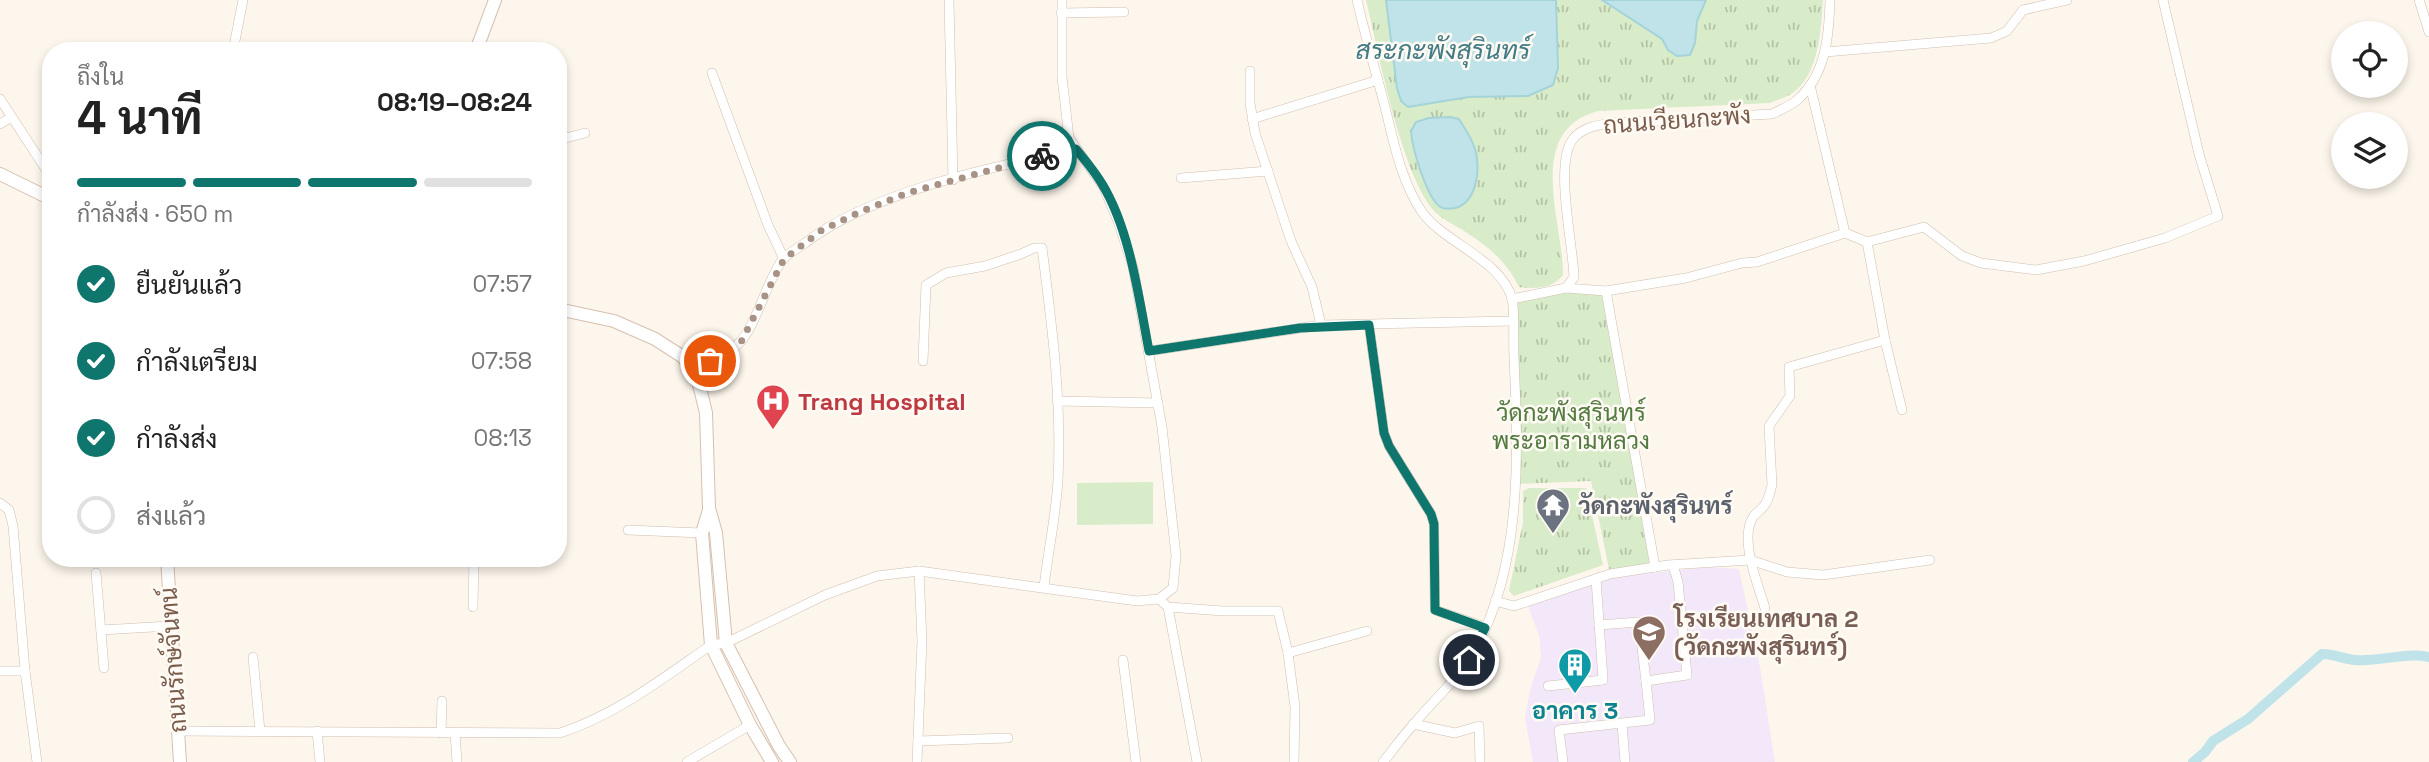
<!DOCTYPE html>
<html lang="th">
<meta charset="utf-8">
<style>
body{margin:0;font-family:"Space Grotesk",Sarabun,sans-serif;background:#f6f6f6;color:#222;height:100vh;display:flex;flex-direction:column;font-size:26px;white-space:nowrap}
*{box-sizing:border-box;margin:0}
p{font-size:23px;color:#767676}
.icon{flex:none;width:38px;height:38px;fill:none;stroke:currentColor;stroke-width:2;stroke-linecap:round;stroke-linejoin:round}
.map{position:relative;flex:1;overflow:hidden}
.panel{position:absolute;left:42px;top:42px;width:525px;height:525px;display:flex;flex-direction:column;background:#fff;border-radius:28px;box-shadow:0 4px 10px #0003}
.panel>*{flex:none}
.fabs{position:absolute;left:2331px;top:21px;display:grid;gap:14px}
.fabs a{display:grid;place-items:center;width:77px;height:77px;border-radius:50%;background:#fff;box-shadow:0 4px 10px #0003;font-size:35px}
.pin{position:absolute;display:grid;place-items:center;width:60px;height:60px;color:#fff;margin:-30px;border:4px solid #fff;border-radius:50%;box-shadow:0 2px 7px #0007}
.courier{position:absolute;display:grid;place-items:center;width:70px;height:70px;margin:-35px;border:5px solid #0f766e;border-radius:50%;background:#fff;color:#222;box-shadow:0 2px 9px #0007}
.summary em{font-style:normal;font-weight:700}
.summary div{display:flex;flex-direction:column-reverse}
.summary{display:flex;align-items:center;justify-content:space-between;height:119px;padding:0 35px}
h1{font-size:46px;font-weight:700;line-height:52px}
.bar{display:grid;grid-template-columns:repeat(4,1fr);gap:10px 7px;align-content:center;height:84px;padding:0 35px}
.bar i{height:9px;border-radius:5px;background:#e0e0e0}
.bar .current{background:#0f766e}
.bar p{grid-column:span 4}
ol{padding:0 35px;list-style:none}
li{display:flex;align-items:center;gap:21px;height:77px}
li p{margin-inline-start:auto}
li .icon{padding:7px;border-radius:50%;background:#0f766e;color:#fff;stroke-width:4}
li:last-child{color:#767676}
li i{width:38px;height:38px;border:4px solid #e0e0e0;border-radius:50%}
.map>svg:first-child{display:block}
.education{fill:#f3e8fa}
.park{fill:url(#park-tufts)}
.pitch{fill:#d8ecc9}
.water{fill:#bfe3e8;stroke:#a5d3da;stroke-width:2}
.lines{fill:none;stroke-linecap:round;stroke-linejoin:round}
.canal{stroke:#bfe3e8;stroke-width:10}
.street-casing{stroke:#d1beb0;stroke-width:10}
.secondary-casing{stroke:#d6c0b0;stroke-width:14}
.street{stroke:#fff;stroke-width:9}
.secondary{stroke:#fff;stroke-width:12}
.done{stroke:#a89285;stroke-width:7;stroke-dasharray:0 12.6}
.route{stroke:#0f766e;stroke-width:9}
.labels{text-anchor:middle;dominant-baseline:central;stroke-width:5;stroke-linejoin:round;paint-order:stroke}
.street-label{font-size:24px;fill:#7a5c4d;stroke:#fffaf3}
.health-label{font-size:24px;font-weight:bold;fill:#be3a42;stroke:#fffaf3;text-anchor:start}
.park-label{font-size:24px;fill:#537a41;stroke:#fffaf3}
.worship-label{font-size:24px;font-weight:bold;fill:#5b616d;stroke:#fffaf3;text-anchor:start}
.education-label{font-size:24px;font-weight:bold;fill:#785e54;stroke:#fffaf3;text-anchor:start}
.culture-label{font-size:24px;font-weight:bold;fill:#0d838f;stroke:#fffaf3}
.water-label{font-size:26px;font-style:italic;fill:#437c86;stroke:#fffaf3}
</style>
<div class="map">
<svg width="2429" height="762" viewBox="0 0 2429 762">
<defs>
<pattern id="park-tufts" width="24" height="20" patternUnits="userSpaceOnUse" patternTransform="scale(1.75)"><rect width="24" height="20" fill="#d8ecc9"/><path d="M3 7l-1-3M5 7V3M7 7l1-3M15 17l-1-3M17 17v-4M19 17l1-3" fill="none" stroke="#b4c2a5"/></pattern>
</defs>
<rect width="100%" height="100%" fill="#fdf6ec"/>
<!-- education -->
<polygon class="education" points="1709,567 1739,569 1760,667 1775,762 1533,762 1525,718 1530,690 1541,657 1539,635 1528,606 1611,577"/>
<!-- park -->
<g class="park">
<path d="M1366 0H1823C1821 29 1819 77 1791 94 1785 98 1776 100 1770 103L1598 111C1524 131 1563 220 1563 275 1552 289 1536 289 1519 287 1507 262 1487 245 1464 231 1455 225 1444 220 1436 213 1402 179 1378 50 1366 0Z"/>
<polygon points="1566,288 1606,291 1655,567 1610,574 1591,481 1515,484 1512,299"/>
<polygon points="1529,488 1586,488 1603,565 1514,596 1509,591 1523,522 1523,491"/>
</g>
<!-- pitch -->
<polygon class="pitch" points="1153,482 1153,524 1077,525 1077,483"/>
<!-- water -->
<g class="water">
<polygon points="1386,0 1556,0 1558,68 1553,85 1528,96 1469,97 1408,107 1401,101 1397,88"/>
<polygon points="1602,0 1706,0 1697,21 1695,43 1690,55 1677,56 1668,50 1662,39"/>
<path d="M1450 117 1459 119C1467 132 1475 143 1477 158 1479 176 1475 203 1455 208 1450 209 1444 210 1439 206 1426 195 1412 148 1411 131L1416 122 1429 118Z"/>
</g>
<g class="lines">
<!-- canal -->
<path class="canal" d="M2193 762 2205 752 2213 741 2248 719 2322 654C2335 654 2343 659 2355 660 2380 662 2404 652 2429 657"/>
<!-- street casing -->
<g class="street-casing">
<g id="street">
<polyline points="949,0 953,180"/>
<path d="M1357 0C1365 36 1376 72 1385 107 1394 143 1401 181 1422 212 1444 243 1502 260 1512 299 1515 310 1513 343 1514 357 1518 452 1523 561 1476 648 1460 678 1434 699 1413 725 1402 737 1393 750 1383 762"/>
<polyline points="2419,0 2429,32"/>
<polyline points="1061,13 1124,12"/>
<polyline points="233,51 243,0"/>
<polyline points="1825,52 1991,38 2007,31 2023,10 2067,0"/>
<polyline points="1250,71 1250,103 1255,133 1291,241 1312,287 1321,325"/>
<polyline points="712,73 768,225 784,259"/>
<polyline points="1810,85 1845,233 1867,242 1924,227 1962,256 1981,263 2036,270 2084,261 2165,238 2218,216 2199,154 2163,0"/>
<polyline points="0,99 51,177"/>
<polyline points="1252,119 1378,80"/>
<polyline points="0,124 10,118"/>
<polyline points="558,140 585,133"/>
<polyline points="1181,178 1268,171"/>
<polyline points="1867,242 1885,340"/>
<polyline points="1566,288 1606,291 1686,278 1742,263 1757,262 1845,233"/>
<polyline points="1606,291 1655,567"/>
<path d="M1512 299 1566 288 1574 277C1573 244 1554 163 1573 139 1583 127 1598 125 1612 123L1772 114C1780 110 1790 106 1796 101 1826 76 1829 36 1830 0"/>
<polyline points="1369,325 1384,433 1389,446 1431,514 1434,524 1435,610 1485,627"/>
<polyline points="1149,351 1321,325 1512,321"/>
<path d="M923 361 926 285 946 273 985 266 1021 254 1034 248H1042C1052 325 1062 402 1058 480 1056 515 1048 552 1044 587"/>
<path d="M692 370C707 363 726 356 738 344 756 328 767 279 783 259 789 253 798 248 805 243 873 191 993 167 1076 149"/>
<polyline points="1057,401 1158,403"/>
<polyline points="0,503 9,510 13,526 25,671 37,762"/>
<polyline points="628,530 702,533"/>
<polyline points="96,573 104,668"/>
<polyline points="1159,599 1168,607 1223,611 1278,611 1288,653 1295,707 1294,762"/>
<polyline points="1495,601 1514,606 1610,574 1668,565 1750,560 1787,572 1823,575 1930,560"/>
<polyline points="473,607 474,558"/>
<polyline points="1168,607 1197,762"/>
<path d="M1765 608C1758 584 1739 540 1753 517 1756 513 1761 510 1764 506 1769 500 1770 492 1772 485L1769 426 1790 396 1789 367 1885 340 1902 410"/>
<polyline points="1599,625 1639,622 1646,681"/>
<polyline points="101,630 170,626"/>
<polyline points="1288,653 1367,631"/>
<polyline points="253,657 260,731"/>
<polyline points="1123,660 1136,762"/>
<polyline points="0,671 25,671"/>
<polyline points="1548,686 1603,680 1596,579"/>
<polyline points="1413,724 1455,733 1479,726 1480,762"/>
<polyline points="1622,724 1625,762"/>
<path d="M178 731 560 733C616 715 663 678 711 645L726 643 825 595 877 576 919 571 1137 601 1159 599 1173 588 1176 556 1162 427 1133 267 1118 221 1103 186 1069 138 1062 77V0"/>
<polyline points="317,731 320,762"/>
<polyline points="441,733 442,701"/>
<polyline points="455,733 457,762"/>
<polyline points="918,741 1008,738"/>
<polyline points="687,762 750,725"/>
<polyline points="917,762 922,641 919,571"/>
<polyline points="1563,762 1559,730 1650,720 1646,681 1687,675 1678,582 1673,565"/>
</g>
</g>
<!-- secondary casing -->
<g class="secondary-casing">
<g id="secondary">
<polyline points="476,51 495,0"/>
<polyline points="0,174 51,199"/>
<polyline points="558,309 614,321 655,339 683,357 698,380 706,413 709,508 716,533 726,643 779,746 790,762"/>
<polyline points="709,510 702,533 711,645 750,725 772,762"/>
<polyline points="167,558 180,762"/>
</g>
</g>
<!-- street -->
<use href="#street" class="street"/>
<!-- secondary -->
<use href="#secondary" class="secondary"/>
</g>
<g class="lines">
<!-- done -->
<polyline class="done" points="710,361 741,342 784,259 822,230 860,212 907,193 1042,156"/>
<!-- route -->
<path class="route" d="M1042 156 1076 149C1085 160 1095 172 1102 184 1130 229 1139 299 1149 351L1300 328 1369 325 1384 433 1389 446 1431 514 1434 524 1435 610 1485 628 1469 660"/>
</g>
<!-- icons -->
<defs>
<g id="hospital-pin" transform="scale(1.75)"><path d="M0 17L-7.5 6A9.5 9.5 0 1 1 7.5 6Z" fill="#e0444e" stroke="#fffaf3"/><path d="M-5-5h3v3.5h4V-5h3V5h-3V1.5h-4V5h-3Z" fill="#fff"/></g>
<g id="temple-pin" transform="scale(1.75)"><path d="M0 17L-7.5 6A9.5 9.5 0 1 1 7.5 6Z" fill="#6b7280" stroke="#fffaf3"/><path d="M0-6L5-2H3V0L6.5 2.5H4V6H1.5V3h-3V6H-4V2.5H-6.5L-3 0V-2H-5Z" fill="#fff"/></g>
<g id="school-pin" transform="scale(1.75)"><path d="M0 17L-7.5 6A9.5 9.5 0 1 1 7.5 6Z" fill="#8d6e63" stroke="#fffaf3"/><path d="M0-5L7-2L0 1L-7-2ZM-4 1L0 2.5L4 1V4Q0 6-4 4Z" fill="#fff"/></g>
<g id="building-pin" transform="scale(1.75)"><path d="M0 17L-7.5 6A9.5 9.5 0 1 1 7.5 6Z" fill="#0f9aa8" stroke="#fffaf3"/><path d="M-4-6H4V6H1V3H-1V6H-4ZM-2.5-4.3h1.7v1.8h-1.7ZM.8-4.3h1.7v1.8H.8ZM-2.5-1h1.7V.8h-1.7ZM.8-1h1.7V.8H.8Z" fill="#fff"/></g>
</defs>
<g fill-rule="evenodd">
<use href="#hospital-pin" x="773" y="401"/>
<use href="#temple-pin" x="1553" y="505"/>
<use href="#school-pin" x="1649" y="632"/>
<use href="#building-pin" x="1575" y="665"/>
</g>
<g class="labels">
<!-- street labels -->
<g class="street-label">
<text transform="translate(1677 120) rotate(-4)">ถนนเวียนกะพัง</text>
<text transform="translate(173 660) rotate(-94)">ถนนรักษ์จันทน์</text>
</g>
<!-- health labels -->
<g class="health-label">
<text x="798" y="401">Trang Hospital</text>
</g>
<!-- park labels -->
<g class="park-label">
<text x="1571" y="412">วัดกะพังสุรินทร์<tspan x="1571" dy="28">พระอารามหลวง</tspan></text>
</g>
<!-- worship labels -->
<g class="worship-label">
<text x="1578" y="505">วัดกะพังสุรินทร์</text>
</g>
<!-- education labels -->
<g class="education-label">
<text x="1674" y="618">โรงเรียนเทศบาล 2<tspan x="1674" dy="28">(วัดกะพังสุรินทร์)</tspan></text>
</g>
<!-- culture labels -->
<g class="culture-label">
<text x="1575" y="710">อาคาร 3</text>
</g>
<!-- water labels -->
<g class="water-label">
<text x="1443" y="50">สระกะพังสุรินทร์</text>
</g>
</g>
</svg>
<div class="fabs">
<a><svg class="icon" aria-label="locate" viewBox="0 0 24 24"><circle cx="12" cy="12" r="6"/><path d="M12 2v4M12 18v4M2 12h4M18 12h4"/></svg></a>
<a><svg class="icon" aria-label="layers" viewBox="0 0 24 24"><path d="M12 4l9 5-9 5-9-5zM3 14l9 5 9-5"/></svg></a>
</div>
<div class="pin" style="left:710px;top:361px;background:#ea580c"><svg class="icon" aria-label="bag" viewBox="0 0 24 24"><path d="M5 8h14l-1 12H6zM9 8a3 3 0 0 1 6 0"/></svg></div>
<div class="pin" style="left:1469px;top:660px;background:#1f2937"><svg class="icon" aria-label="home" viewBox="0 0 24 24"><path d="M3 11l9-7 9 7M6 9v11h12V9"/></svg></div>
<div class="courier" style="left:1042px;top:156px"><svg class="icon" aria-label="bike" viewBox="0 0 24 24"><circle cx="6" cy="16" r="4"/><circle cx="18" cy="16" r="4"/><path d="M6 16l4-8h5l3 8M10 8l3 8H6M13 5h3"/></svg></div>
<section class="panel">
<div class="summary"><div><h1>4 นาที</h1><p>ถึงใน</p></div><em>08:19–08:24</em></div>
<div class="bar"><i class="current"></i><i class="current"></i><i class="current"></i><i></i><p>กำลังส่ง · 650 m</p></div>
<ol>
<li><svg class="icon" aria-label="check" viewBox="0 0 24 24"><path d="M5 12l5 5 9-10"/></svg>ยืนยันแล้ว<p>07:57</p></li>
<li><svg class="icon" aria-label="check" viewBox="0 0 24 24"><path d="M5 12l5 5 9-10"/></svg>กำลังเตรียม<p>07:58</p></li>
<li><svg class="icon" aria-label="check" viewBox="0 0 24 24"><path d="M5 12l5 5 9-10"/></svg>กำลังส่ง<p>08:13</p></li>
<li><i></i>ส่งแล้ว</li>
</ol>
</section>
</div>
